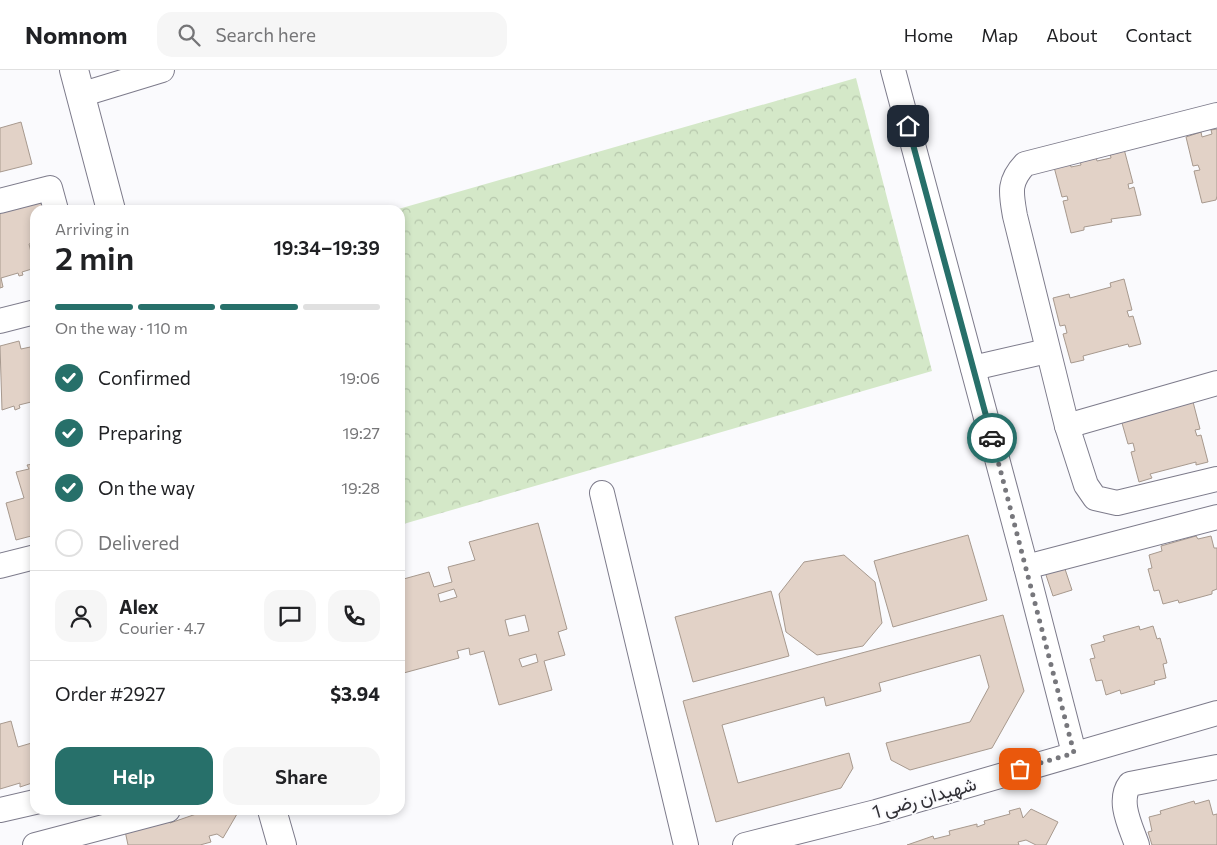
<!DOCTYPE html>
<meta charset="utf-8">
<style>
body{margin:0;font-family:Commissioner,Vazirmatn,sans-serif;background:#f6f6f6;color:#202124;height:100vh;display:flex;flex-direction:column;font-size:19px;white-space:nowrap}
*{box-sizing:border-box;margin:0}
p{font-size:16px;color:#757577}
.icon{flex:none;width:28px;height:28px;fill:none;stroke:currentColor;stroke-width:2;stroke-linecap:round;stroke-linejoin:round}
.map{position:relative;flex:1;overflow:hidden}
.drawer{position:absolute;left:30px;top:135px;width:375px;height:610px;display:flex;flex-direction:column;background:#fff;border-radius:15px;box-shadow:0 2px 8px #0003}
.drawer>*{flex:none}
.pin{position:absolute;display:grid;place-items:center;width:42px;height:42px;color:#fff;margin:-21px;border-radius:10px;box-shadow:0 2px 8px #0006}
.courier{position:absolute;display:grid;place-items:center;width:50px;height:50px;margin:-25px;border:4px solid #27706a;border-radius:50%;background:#fff;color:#222;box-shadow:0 1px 6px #0007}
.overview em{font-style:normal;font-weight:600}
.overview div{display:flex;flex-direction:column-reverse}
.overview{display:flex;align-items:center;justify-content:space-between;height:85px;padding:0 25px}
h1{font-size:32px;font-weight:600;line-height:38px}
.bar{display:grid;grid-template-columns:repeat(4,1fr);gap:8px 5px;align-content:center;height:60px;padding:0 25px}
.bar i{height:6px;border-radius:4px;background:#e0e0e0}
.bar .selected{background:#27706a}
.bar p{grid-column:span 4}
.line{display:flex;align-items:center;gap:12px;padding:0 25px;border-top:1px solid #e0e0e0}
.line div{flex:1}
.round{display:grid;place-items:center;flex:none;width:52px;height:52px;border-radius:15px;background:#f6f6f6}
ol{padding:0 25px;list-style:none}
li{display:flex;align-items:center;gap:15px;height:55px}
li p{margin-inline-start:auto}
li .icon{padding:5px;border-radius:50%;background:#27706a;color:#fff;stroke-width:4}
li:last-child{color:#757577}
li i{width:28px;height:28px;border:2px solid #e0e0e0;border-radius:50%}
.button{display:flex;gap:10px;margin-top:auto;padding:10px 25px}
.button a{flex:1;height:58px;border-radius:15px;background:#27706a;color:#fff;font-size:20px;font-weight:600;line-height:58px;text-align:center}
.button a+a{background:#f6f6f6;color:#202124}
header{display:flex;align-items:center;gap:30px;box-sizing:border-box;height:70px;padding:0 25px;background:#fff;border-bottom:1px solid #e0e0e0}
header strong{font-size:24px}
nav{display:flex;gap:28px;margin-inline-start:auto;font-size:18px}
.search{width:350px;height:45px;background:#f6f6f6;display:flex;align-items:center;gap:12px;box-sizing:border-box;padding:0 18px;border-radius:15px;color:#757577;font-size:19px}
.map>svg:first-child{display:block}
.forest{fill:url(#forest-crowns)}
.building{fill:#e2d2c7;stroke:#a7998e;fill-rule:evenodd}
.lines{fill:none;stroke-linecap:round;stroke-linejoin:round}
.minor-casing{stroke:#7d7b8b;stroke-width:26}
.tertiary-casing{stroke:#7d7b8b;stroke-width:30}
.minor{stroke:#fff;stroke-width:24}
.tertiary{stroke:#fff;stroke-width:28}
.done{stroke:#77777c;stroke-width:5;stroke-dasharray:0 9}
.route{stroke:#27706a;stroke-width:6}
.labels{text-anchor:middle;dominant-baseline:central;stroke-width:4;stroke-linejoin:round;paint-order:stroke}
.street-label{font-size:19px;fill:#313036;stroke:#fafafd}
</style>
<header>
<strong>Nomnom</strong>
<div class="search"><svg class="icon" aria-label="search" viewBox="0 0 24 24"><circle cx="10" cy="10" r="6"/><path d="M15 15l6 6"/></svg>Search here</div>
<nav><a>Home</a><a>Map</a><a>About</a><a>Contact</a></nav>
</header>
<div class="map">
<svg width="1217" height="775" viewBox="0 0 1217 775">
<defs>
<pattern id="forest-crowns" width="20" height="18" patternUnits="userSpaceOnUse" patternTransform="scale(1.25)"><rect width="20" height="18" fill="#d4e8c8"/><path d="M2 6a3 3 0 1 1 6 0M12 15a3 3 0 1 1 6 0" fill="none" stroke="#b6c7ac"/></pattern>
</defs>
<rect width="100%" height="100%" fill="#fafafd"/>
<!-- forest -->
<polygon class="forest" points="856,8 932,301 400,455 400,140 395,140"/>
<!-- building -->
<g class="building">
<polygon points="21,52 32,94 0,102 0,58"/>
<polygon points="1217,59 1217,126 1216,130 1202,133 1194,101 1200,100 1198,95 1193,96 1186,67 1201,62 1202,67 1212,64 1211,60"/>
<polygon points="1124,79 1133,113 1128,114 1129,119 1134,117 1141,145 1111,149 1112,152 1084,157 1084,160 1071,163 1063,131 1068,130 1067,126 1062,127 1054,97 1070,93 1071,97 1081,95 1080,91 1096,87 1097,91 1111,88 1110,83"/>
<polygon points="39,127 43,140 35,140 35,172 29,174 35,198 22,202 23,205 19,206 18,203 1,208 3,217 0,218 0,142"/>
<polygon points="1124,209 1132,240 1127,241 1129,247 1133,246 1141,274 1129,277 1128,274 1083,286 1084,290 1071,293 1063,264 1067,263 1065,255 1060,256 1053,228 1069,224 1070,228 1111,217 1110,213"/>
<polygon points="19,271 21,279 35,276 35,331 19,335 20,338 15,340 14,336 2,340 0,276"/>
<polygon points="1192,328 1200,359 1195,360 1197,366 1201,365 1208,392 1196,395 1196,392 1150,404 1152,408 1139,412 1131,382 1135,381 1133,373 1128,374 1120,346"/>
<polygon points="33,394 35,397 35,465 16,470 6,433 24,428 16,402 29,399 27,395"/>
<path d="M538 453 567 559 558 562 565 585 544 591 552 620 499 635 484 581 470 585 469 578 457 581 459 588 400 604V510L429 502 434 517 452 512 448 497 475 490 469 472ZM454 519 457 527 440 532 438 524ZM525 545 529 561 509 566 505 550ZM536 584 538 592 522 597 519 589Z"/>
<polygon points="968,465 987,530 893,557 874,491"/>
<polygon points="1196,466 1198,469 1211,466 1214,478 1217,478 1217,519 1212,521 1212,524 1179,533 1178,530 1163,534 1159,520 1154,521 1148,499 1152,498 1149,485 1162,481 1161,476"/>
<polygon points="844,485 875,512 882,553 863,576 817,585 786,562 779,524 804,492"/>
<polygon points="1064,496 1072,520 1053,526 1045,502"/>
<polygon points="771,521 789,586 693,612 675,547"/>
<polygon points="1003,545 1024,621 992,678 910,700 891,690 886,673 970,652 989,617 980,585 879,613 881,621 826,636 824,627 722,655 738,713 849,683 853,698 841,718 716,752 683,631"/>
<polygon points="1139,556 1140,560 1153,556 1157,569 1160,568 1167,593 1163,594 1166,608 1154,611 1155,614 1121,624 1120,620 1106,625 1102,610 1096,611 1090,589 1095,588 1091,575 1105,571 1103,566"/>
<polygon points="11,651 18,677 35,672 35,712 20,717 20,713 0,719 0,654"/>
<polygon points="1209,730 1213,745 1217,744 1217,775 1152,775 1148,762 1152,761 1149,747 1161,744 1160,741 1194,731 1195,734"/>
<polygon points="1020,738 1023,748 1031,739 1058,752 1046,775 1036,775 1026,770 1018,772 1019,775 907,775 933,766 934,769 950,765 949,761 977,754 977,757 985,754 984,751 1010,744 1009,741"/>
<polygon points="208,740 230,740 237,744 223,768 217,764 209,766 211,772 200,775 128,775 124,756 167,744 170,753 202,742 203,744 206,743"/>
</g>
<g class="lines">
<!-- minor casing -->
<g class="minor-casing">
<g id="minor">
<polyline points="893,0 1026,497 1074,683"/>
<polyline points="80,25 162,0"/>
<path d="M1217 45 1025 94C1008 112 1011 123 1015 146L1067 356 1086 415 1095 428 1117 433 1217 409"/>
<polyline points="0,131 50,118 56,140"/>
<polyline points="0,251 35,242"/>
<polyline points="973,298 1047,281"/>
<polyline points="1067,356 1217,313"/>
<polyline points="602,423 686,775"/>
<polyline points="0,496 35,487"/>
<polyline points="1026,497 1217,447"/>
<polyline points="0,740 35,732"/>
<polyline points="35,775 168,740"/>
<polyline points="745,775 876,742 1217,643"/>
<path d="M1137 775C1131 757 1117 731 1130 714L1217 697"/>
</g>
</g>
<!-- tertiary casing -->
<g class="tertiary-casing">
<g id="tertiary">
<polyline points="74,0 111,140"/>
<polyline points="272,740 282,775"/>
</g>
</g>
<!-- minor -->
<use href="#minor" class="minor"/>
<!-- tertiary -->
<use href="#tertiary" class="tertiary"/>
</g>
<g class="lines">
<!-- done -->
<polyline class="done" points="992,368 1074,683 1020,699"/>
<!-- route -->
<polyline class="route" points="908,56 992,368"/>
</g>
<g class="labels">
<!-- street labels -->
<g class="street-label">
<text transform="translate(924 727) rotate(-16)">شهیدان رضی 1</text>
</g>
</g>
</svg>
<div class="pin" style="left:1020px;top:699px;background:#ea580c"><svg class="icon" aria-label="bag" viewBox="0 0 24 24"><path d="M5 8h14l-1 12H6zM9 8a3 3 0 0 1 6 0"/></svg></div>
<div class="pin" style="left:908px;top:56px;background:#1f2937"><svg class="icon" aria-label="home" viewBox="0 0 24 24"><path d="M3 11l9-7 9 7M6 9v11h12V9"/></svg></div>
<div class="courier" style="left:992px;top:368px"><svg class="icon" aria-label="car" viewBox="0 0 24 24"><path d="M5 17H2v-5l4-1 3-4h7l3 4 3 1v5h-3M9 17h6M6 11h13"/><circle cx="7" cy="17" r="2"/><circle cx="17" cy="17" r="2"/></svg></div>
<section class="drawer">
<div class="overview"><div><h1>2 min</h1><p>Arriving in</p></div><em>19:34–19:39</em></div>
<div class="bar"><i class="selected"></i><i class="selected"></i><i class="selected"></i><i></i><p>On the way · 110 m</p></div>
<ol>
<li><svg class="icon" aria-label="check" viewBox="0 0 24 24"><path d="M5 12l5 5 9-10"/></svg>Confirmed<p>19:06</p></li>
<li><svg class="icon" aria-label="check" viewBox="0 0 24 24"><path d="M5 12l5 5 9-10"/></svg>Preparing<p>19:27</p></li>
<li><svg class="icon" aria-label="check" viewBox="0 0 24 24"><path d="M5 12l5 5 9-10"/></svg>On the way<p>19:28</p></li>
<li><i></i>Delivered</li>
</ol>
<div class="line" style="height:90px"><a class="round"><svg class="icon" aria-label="person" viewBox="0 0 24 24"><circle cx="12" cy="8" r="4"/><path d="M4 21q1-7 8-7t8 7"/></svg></a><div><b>Alex</b><p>Courier · 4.7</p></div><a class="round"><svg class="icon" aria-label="chat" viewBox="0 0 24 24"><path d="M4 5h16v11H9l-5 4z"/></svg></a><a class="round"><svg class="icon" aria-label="phone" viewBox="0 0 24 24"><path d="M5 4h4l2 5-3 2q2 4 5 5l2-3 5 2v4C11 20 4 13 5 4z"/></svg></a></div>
<div class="line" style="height:65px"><div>Order #2927</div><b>$3.94</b></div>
<div class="button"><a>Help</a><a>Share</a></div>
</section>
</div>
